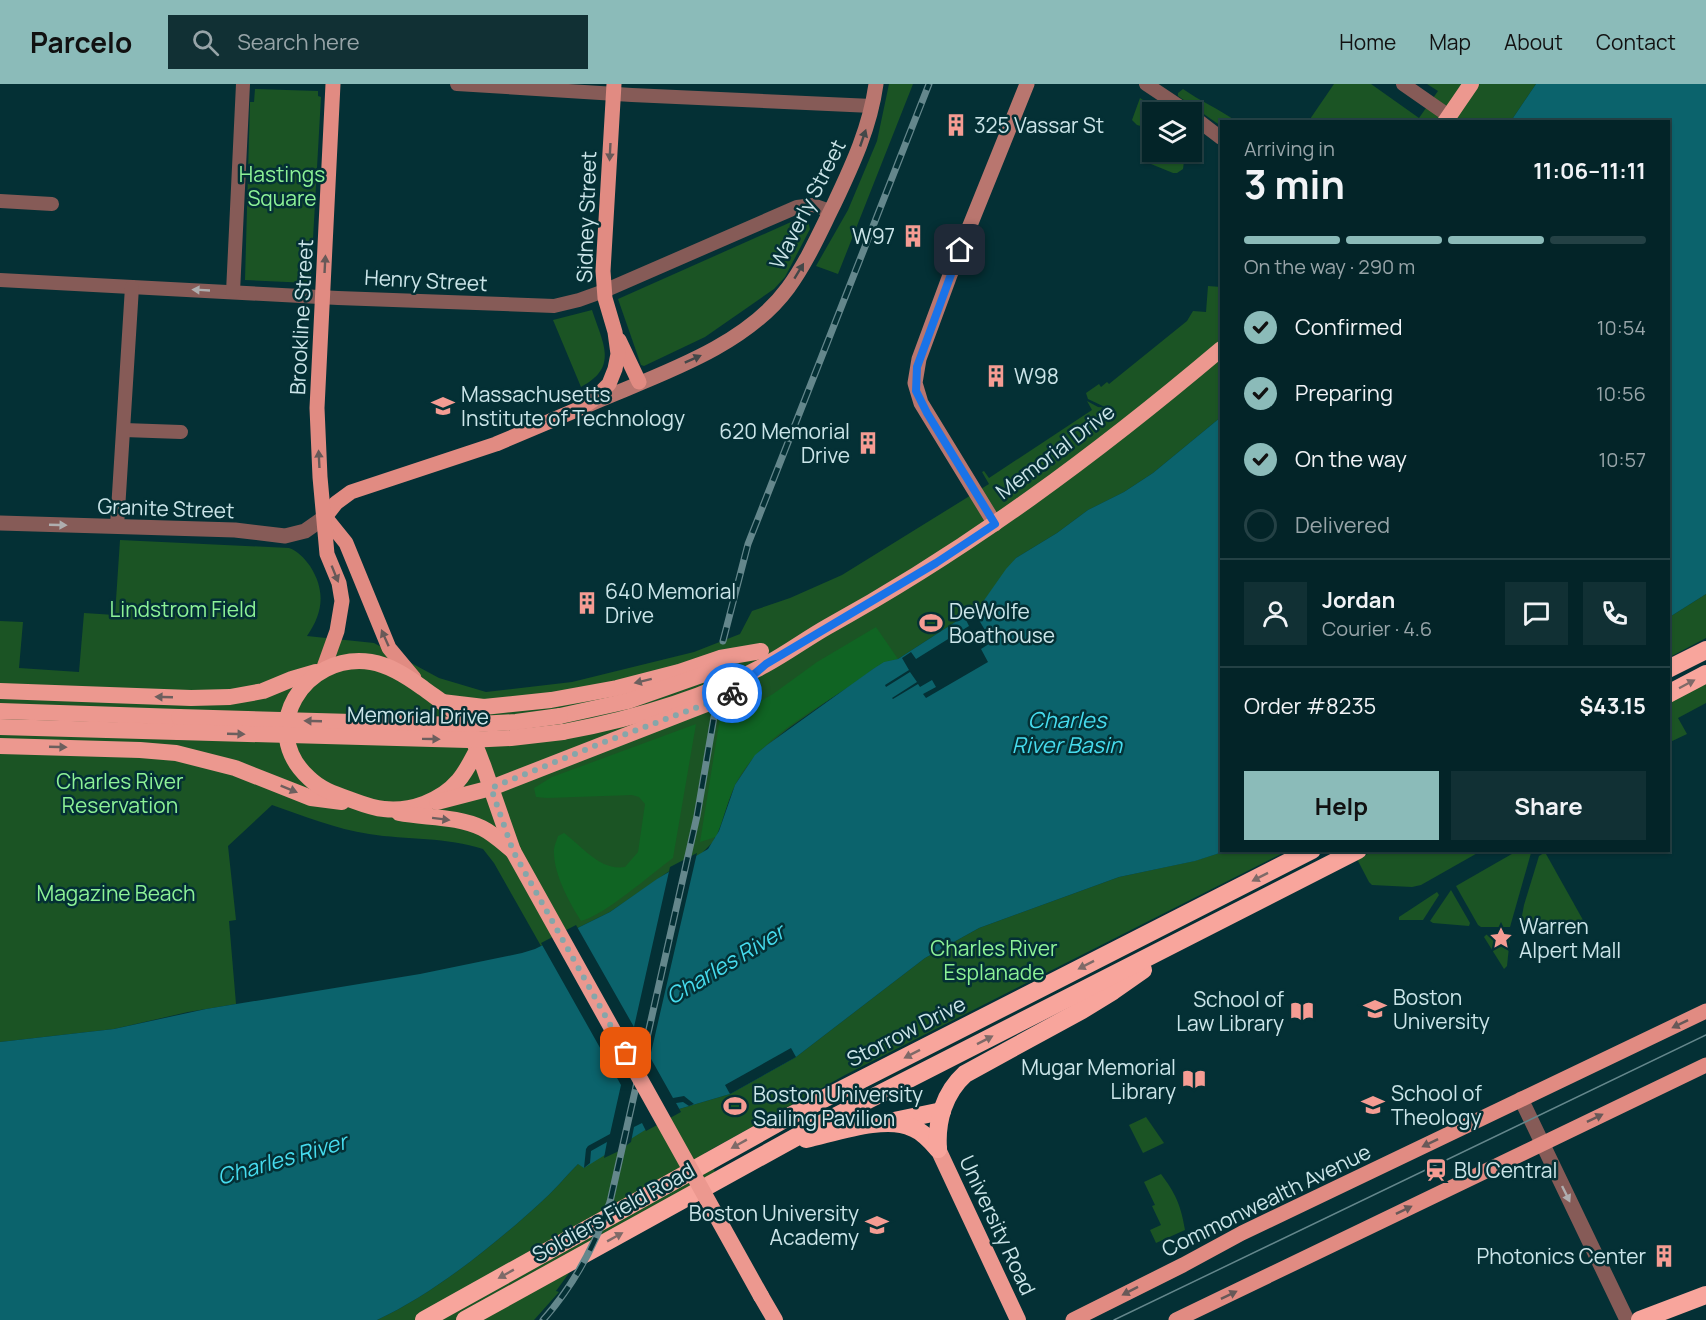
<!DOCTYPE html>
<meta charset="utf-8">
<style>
body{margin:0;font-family:Manrope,sans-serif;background:#113034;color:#f1f3f6;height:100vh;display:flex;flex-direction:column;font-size:22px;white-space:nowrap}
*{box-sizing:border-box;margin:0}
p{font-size:20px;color:#97a4a8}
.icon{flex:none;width:33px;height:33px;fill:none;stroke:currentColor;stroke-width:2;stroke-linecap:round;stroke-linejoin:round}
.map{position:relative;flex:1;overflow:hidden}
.sheet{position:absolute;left:1220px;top:36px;width:450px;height:732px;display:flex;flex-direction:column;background:#032428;border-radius:0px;box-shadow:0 2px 4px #0004,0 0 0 2px #244145}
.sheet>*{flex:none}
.fabs{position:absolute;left:1142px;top:18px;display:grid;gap:12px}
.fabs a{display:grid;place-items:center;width:60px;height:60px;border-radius:0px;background:#032428;box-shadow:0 2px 4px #0004,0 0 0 2px #244145;font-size:30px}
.pin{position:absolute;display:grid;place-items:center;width:51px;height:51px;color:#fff;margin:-26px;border-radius:12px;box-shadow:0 3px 9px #0006}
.courier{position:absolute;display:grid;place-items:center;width:60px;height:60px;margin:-30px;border:4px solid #1a73e8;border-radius:50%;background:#fff;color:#222;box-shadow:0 2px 8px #0007}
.summary em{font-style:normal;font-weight:700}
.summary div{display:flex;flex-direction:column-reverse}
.summary{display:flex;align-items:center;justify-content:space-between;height:102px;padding:0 24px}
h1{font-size:39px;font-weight:700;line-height:45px}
.bar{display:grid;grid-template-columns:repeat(4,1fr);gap:9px 6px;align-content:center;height:72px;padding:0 24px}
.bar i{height:8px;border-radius:4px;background:#244145}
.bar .active{background:#8bbbb9}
.bar p{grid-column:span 4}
.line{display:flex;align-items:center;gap:15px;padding:0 24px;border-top:2px solid #244145}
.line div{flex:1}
.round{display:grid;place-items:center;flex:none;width:63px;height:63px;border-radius:0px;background:#113034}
ol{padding:0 24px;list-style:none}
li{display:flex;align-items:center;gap:18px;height:66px}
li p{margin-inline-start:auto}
li .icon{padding:6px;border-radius:50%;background:#8bbbb9;color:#111;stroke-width:4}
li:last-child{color:#97a4a8}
li i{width:33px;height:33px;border:3px solid #244145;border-radius:50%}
.button{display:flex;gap:12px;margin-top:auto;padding:12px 24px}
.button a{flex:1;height:69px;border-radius:0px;background:#8bbbb9;color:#111;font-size:24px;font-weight:700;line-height:69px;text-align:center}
.button a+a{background:#113034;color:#f1f3f6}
header{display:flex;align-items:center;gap:36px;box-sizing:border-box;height:84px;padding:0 30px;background:#8bbbb9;color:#111}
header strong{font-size:28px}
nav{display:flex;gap:33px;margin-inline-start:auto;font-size:21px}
.search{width:420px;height:54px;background:#113034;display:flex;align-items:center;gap:15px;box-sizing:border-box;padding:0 21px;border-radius:0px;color:#97a4a8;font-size:22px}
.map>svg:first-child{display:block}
.green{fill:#1b5424}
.forest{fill:#106423}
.water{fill:#0b636c}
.pier{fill:#043035}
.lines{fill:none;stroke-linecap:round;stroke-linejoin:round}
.minor{stroke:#865b57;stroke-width:14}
.tertiary{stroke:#865b57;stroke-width:15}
.secondary{stroke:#b9766f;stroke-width:15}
.primary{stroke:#e18b82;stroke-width:15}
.trunk{stroke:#ec988f;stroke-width:16}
.motorway{stroke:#f8a59c;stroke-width:18}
.tram{stroke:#64878c;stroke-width:1.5}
.rail-casing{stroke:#64878c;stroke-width:7}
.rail{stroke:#043035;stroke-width:4.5;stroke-dasharray:14;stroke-linecap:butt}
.trunk-bridge{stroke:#ec988f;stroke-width:16}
.oneway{fill:#434849}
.oneway2{fill:#675958}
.oneway3{fill:#afaeaf}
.oneway4{fill:#6c5f5e}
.oneway5{fill:#7e6a68}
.done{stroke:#85a6aa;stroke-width:6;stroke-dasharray:0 10.8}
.route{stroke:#1a73e8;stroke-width:8}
.labels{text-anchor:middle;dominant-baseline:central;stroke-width:5;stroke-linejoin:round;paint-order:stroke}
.poi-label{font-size:21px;fill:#cbe5e9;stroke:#043035;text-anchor:start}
.park-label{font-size:21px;fill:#8df297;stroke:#043035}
.street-label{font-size:21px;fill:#cbe5e9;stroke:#043035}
.water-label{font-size:22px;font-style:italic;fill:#46dcee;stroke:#043035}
</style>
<header>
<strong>Parcelo</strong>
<div class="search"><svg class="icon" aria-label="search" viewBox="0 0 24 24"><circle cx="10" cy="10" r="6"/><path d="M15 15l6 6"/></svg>Search here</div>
<nav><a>Home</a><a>Map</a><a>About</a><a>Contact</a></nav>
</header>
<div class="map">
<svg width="1706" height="1236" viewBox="0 0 1706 1236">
<rect width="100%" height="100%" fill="#043035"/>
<!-- green -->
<g class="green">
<polygon points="889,0 913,0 838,190 816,182 848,126 877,57"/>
<polygon points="1334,0 1371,0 1419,34 1438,7 1427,0 1536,0 1511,37 1308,38"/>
<polygon points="255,5 318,7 318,12 321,13 311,190 309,189 309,199 245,196 250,18 254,18"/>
<path d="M1183 5C1200 17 1219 25 1236 37L1221 38V42L1178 12V9Z"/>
<polygon points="1140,14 1161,28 1152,28 1152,40 1148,42 1148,44 1137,41 1132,36"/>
<polygon points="1152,65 1152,68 1181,68 1184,77 1183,85 1177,89 1173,89 1151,80 1147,75"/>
<polygon points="800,134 808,137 810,145 785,193 774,205 705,253 644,282 641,281 618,215"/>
<path d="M1208 202 1221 203V333L1153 389 1124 408 1088 426 1057 449 1016 474 980 522 898 575 873 585 789 644 755 671 735 701 713 758 700 771 668 788 610 828 541 862 494 779 483 765C447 753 407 756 369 750 336 745 304 732 272 721L228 762 236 836 229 837 236 920 188 928 114 945 0 958V537L23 538 19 584 79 588 84 529 115 531 120 456 289 464C298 467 304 474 310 482 326 507 323 529 307 552L374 559 439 594 486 608 572 598 694 568 740 550 752 527 790 514 842 491 989 400 982 388 984 387 989 394 1092 326 1087 317 1098 323 1107 324 1088 315 1086 309 1099 300 1101 303 1107 298 1109 300 1187 237 1193 227 1206 228Z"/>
<path d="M592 226C603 260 619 283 581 303L553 236Z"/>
<polygon points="1706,510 1706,554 1668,574 1668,534"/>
<polygon points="1706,599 1706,619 1678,634 1687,650 1668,659 1668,619"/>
<path d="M1226 767H1287L845 991 705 1069 722 1101 572 1185 556 1207 559 1208 534 1236H377C433 1210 493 1162 539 1120 553 1108 565 1093 578 1080L590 1079 679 1025 730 1010 796 973 925 874 979 844 1119 793 1194 777Z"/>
<polygon points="1374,767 1481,767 1421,801 1412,803 1372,801 1369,798 1357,775"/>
<polygon points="1517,767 1530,767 1531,769 1510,843 1481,843 1478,841 1456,802"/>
<polygon points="1544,769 1546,770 1583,836 1582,843 1523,844 1520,842 1524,821 1539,772"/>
<polygon points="1451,806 1470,839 1469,842 1433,839 1430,837"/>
<polygon points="1437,808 1439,811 1423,836 1399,836 1399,833"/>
<polygon points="1488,849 1507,850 1510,853 1507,882 1504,885 1484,853"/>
<polygon points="1146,1033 1164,1059 1143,1069 1129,1041"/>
<path d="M1161 1090C1176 1110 1181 1122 1185 1146L1156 1159 1150 1146 1161 1141 1152 1122 1155 1121 1144 1098Z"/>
</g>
<!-- forest -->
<g class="forest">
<path d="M876 543 898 575 884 578 873 585C829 621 761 648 735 701 727 717 724 736 716 753L700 758 720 634 752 622 773 610 817 578Z"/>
<path d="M696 640 673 774C651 790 605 831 581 837 569 818 553 789 554 766 554 762 557 756 558 752L564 749C583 763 600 787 625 783L638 768 645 720 639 713 632 711 547 714 536 713 534 704 552 693Z"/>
</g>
<!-- water -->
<g class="water">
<polygon points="1536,0 1706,0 1706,510 1668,534 1668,38 1511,37"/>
<path d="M1221 333V766L1226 767 1195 777 1119 793 979 844 925 874 796 973 730 1010 679 1025 584 1084 578 1080C565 1093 553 1108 539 1120 493 1162 433 1210 377 1236H0V958L114 945 206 925 420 890 522 869 535 865 610 828 657 795 708 765 719 747 735 701 755 671 767 661 873 585 884 578 898 575 980 522 1006 485 1016 474 1057 449 1088 426 1124 408 1153 389Z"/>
</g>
<!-- pier -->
<g class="pier">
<polygon points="984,520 979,536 992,558 981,565 988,578 926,614 923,610 936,603 932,596 920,603 918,600 893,615 892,614 917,598 910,588 886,603 885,601 909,586 902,574 911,568 916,575 969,542 965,534"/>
<polygon points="697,769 650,973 673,1014 684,1012 694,1020 689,1022 683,1018 676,1019 681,1028 646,1047 642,1039 634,1043 631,1058 619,1067 604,1074 607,1058 591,1067 590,1079 584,1084 586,1065 588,1062 610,1050 621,1001 541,859 576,841 634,943 670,783"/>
<polygon points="791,964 796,973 730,1010 725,1001"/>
</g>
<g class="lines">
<!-- minor -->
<g class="minor">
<polyline points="457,0 632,11 872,22"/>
<polyline points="1146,0 1188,28"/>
<polyline points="1403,0 1449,32"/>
<polyline points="1191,31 1221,54"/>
<polyline points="0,117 52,120"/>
<polyline points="0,196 338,214 554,222 579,216 604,207 797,123 813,121 830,127"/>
<polyline points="233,208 243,0"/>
<polyline points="124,346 181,348"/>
<polyline points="117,442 132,203"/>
</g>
<!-- tertiary -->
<g class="tertiary">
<polyline points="0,439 235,446 285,452 305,447 325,433"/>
<polyline points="1521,1015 1627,1236"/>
</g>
<!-- secondary -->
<g class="secondary">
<path d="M590 320C657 291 744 264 788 204 807 178 820 148 834 120 853 80 870 43 876 0"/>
<polyline points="995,440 921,319 915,299 919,275 950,191 1027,0"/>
</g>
<!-- primary -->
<g class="primary">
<polyline points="619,256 639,298"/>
<polyline points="325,433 336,419 351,408 496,360 581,324 593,316 609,300 615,285 618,270 615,248 605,214 603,187 614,0"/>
<polyline points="325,433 346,459 389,564 414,594"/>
<polyline points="323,586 337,547 342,517 339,499 327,470 320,393 317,324 333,0"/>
<polyline points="1073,1236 1183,1181 1242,1149 1706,927"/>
<polyline points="1176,1236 1706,981"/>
</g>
<!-- trunk -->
<g class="trunk">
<polyline points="1445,38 1471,0"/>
<polyline points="0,607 191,614 230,613 263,607 292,595 316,588"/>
<polyline points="442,618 484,623 551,616 617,604 679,588 720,574 761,567"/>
<polyline points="0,627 179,633"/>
<polyline points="560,632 628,617 713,587"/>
<polyline points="0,643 178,648"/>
<path d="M563 648C632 635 703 615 765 581 787 569 806 555 827 543 969 465 1098 369 1221 265"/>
<polyline points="0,662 140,666 176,669 235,684 311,714 342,718"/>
<path d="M477 666C471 677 466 688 458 697 441 717 410 728 384 725 372 724 360 719 349 715 334 710 320 705 309 694 256 646 304 568 371 578 390 581 408 593 423 604 436 614 452 623 462 636 472 649 477 666 483 681 493 710 503 738 513 767"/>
<polyline points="437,718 491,704 709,619"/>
<path d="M399 729C426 734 457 732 482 744 494 750 503 759 513 767"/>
<polyline points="938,1065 1018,1236"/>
<polyline points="761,1212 775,1236"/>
</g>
<!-- motorway -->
<g class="motorway">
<polyline points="1668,585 1706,566"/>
<polyline points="1668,610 1706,590"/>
<polyline points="894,1037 942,1027"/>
<path d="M806 1055C834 1049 886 1030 913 1044 923 1048 931 1057 938 1065"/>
<path d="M938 1065C936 1037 944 1009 965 990L1082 926 1113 907 1143 886"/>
<polyline points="424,1236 792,1031 1312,766"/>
<polyline points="465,1236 807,1047 1358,766"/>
<polyline points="1640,1236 1706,1211"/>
</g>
<!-- tram -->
<polyline class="tram" points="1114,1236 1706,951"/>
<!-- rail casing -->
<g class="rail-casing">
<g id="rail">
<polyline points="723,557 748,460 929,0"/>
<path d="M543 1236C574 1201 595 1162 610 1118L697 732 714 633"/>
</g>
</g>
<!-- rail -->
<use href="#rail" class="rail"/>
<!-- trunk-bridge -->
<g class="trunk-bridge">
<polyline points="179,633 460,641 516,638 560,632"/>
<polyline points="178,648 468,656 511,654 563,648"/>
<polyline points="513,767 761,1212"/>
</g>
</g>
<!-- one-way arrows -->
<defs><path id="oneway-solid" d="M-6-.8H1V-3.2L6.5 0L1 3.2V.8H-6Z" transform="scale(1.5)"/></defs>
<g class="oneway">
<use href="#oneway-solid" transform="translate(863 54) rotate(-71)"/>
<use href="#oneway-solid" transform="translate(799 187) rotate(-59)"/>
<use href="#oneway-solid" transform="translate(693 275) rotate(-24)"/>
</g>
<g class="oneway2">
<use href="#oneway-solid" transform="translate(610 68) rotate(93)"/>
<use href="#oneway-solid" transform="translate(325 180) rotate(-87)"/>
<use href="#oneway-solid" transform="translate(319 375) rotate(-93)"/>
<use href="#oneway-solid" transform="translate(335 490) rotate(68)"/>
<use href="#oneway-solid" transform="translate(385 554) rotate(-114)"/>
<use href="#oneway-solid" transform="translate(1680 940) rotate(154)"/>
<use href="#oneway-solid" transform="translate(1595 1034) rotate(-26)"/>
<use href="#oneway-solid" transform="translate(1430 1059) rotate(154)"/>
<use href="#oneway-solid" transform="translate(1404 1126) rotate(-26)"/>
<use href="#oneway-solid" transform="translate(1130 1207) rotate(153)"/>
<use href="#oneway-solid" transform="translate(1229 1211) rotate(-26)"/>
</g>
<g class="oneway3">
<use href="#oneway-solid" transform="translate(201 206) rotate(-177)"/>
<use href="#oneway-solid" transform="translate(58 441) rotate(2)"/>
<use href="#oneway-solid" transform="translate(1566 1110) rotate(64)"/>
</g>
<g class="oneway4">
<use href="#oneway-solid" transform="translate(643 597) rotate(166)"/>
<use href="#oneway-solid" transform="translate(164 613) rotate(-178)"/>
<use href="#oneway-solid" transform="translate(313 637) rotate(-178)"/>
<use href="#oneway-solid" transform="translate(236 650) rotate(2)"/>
<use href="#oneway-solid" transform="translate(431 655) rotate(1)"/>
<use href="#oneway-solid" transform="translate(58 663) rotate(2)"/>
<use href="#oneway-solid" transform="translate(289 705) rotate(22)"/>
<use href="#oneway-solid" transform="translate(441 735) rotate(7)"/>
</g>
<g class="oneway5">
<use href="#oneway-solid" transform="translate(1687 600) rotate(-28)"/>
<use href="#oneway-solid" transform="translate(1260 793) rotate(153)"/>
<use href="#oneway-solid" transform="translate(1086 881) rotate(153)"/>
<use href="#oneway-solid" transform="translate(985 956) rotate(-27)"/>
<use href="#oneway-solid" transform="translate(912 970) rotate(153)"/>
<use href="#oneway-solid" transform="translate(739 1060) rotate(151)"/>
<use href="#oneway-solid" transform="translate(615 1153) rotate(-29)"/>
<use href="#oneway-solid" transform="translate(506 1190) rotate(151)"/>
</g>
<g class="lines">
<!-- done -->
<polyline class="done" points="626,969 513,767 491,704 602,659 706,620 732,609"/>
<!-- route -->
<polyline class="route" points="732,609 766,580 936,479 995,440 927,329 916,307 917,283 960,166"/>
</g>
<!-- icons -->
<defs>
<g id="building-bare" transform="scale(1.8)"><path d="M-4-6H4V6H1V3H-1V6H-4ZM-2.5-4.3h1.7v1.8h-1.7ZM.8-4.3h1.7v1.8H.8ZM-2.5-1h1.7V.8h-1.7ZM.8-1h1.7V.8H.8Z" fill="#f59c93" stroke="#043035" stroke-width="2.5" paint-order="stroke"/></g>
<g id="university-bare" transform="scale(1.8)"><path d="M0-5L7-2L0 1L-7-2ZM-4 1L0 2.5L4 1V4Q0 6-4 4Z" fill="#f59c93" stroke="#043035" stroke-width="2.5" paint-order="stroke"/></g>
<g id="stadium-bare" transform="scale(1.8)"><path d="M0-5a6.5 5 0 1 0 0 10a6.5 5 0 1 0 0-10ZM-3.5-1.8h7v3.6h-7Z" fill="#f59c93" stroke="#043035" stroke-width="2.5" paint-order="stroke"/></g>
<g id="sight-bare" transform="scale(1.8)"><path d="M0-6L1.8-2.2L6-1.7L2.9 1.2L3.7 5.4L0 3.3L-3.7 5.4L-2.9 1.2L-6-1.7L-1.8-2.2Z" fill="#f59c93" stroke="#043035" stroke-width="2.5" paint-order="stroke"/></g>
<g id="library-bare" transform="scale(1.8)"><path d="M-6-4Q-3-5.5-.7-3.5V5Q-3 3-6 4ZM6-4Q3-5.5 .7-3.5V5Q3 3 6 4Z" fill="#f59c93" stroke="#043035" stroke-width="2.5" paint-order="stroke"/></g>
<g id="station-bare" transform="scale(1.8)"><path d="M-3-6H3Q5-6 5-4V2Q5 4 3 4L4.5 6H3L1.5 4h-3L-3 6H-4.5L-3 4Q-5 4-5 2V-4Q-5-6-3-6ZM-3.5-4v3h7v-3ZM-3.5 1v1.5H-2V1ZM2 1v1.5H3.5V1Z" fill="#f59c93" stroke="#043035" stroke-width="2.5" paint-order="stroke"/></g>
<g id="school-bare" transform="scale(1.8)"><path d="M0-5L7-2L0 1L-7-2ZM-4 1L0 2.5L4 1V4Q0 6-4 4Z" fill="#f59c93" stroke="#043035" stroke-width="2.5" paint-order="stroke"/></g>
</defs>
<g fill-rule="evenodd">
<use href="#building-bare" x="956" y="41"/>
<use href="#building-bare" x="913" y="152"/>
<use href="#building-bare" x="996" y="292"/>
<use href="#university-bare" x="443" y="322"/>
<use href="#building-bare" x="868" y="359"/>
<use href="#building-bare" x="587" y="519"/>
<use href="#stadium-bare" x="931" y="539"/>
<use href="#sight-bare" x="1501" y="854"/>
<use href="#university-bare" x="1375" y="925"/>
<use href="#library-bare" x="1302" y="927"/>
<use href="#library-bare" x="1194" y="995"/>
<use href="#university-bare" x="1373" y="1021"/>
<use href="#stadium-bare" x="735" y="1022"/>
<use href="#station-bare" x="1436" y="1086"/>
<use href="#school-bare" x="877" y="1141"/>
<use href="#building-bare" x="1664" y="1172"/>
</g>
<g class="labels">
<!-- poi labels -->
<g class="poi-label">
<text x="974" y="41">325 Vassar St</text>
<text x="895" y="152" text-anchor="end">W97</text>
<text x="1014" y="292">W98</text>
<text x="461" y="310">Massachusetts<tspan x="461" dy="24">Institute of Technology</tspan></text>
<text x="850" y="347" text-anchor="end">620 Memorial<tspan x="850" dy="24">Drive</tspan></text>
<text x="605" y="507">640 Memorial<tspan x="605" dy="24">Drive</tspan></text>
<text x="949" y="527">DeWolfe<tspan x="949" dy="24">Boathouse</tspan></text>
<text x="1519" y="842">Warren<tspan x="1519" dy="24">Alpert Mall</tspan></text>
<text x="1393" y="913">Boston<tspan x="1393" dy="24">University</tspan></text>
<text x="1284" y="915" text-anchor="end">School of<tspan x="1284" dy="24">Law Library</tspan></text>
<text x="1176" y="983" text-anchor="end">Mugar Memorial<tspan x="1176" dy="24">Library</tspan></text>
<text x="1391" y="1009">School of<tspan x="1391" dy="24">Theology</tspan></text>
<text x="753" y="1010">Boston University<tspan x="753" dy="24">Sailing Pavilion</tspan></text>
<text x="1454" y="1086">BU Central</text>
<text x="859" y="1129" text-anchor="end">Boston University<tspan x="859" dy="24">Academy</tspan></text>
<text x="1646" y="1172" text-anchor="end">Photonics Center</text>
</g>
<!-- park labels -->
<g class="park-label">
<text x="282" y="90">Hastings<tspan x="282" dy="24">Square</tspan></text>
<text x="183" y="525">Lindstrom Field</text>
<text x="120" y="697">Charles River<tspan x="120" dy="24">Reservation</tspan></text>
<text x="116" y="809">Magazine Beach</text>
<text x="994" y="864">Charles River<tspan x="994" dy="24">Esplanade</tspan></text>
</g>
<!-- street labels -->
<g class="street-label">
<text transform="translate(807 120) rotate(-63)">Waverly Street</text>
<text transform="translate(586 133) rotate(-88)">Sidney Street</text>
<text transform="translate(426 196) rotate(3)">Henry Street</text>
<text transform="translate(301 233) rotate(-87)">Brookline Street</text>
<text transform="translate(1055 367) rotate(-37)">Memorial Drive</text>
<text transform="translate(166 424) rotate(2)">Granite Street</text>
<text transform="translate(418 631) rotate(1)">Memorial Drive</text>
<text transform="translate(906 947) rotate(-27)">Storrow Drive</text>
<text transform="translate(1266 1116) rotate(-26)">Commonwealth Avenue</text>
<text transform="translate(613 1128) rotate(-29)">Soldiers Field Road</text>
<text transform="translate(998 1141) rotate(65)">University Road</text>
</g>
<!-- water labels -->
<g class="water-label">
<text x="1067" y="636">Charles<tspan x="1067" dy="25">River Basin</tspan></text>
<text transform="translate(725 880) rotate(-31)">Charles River</text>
<text transform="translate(282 1075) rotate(-16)">Charles River</text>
</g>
</g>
</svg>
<div class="fabs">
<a><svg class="icon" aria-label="layers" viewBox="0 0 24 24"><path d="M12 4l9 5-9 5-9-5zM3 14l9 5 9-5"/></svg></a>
</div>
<div class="pin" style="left:626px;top:969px;background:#ea580c"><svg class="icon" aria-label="bag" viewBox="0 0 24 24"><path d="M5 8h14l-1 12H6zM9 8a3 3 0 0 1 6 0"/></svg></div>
<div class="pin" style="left:960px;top:166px;background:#1f2937"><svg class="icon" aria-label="home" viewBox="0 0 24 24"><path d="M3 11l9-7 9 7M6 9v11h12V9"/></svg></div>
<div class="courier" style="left:732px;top:609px"><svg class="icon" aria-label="bike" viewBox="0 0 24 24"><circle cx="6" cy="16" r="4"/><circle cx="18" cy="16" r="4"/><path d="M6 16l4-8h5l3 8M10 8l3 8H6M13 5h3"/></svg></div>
<section class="sheet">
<div class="summary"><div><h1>3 min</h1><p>Arriving in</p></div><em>11:06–11:11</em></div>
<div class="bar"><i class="active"></i><i class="active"></i><i class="active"></i><i></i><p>On the way · 290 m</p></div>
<ol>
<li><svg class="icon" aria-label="check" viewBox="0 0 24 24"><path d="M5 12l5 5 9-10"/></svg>Confirmed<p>10:54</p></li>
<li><svg class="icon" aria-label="check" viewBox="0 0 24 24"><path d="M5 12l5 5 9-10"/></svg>Preparing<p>10:56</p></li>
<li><svg class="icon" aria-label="check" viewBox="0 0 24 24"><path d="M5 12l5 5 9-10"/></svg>On the way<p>10:57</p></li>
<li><i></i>Delivered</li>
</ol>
<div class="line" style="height:108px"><a class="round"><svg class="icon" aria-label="person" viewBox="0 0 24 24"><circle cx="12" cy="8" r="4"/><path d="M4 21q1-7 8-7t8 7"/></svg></a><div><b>Jordan</b><p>Courier · 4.6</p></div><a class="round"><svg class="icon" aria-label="chat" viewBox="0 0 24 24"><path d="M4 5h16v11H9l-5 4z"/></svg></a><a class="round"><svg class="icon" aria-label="phone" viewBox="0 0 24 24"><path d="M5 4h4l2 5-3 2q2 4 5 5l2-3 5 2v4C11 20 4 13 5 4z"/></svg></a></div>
<div class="line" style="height:78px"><div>Order #8235</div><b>$43.15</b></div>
<div class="button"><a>Help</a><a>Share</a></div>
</section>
</div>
